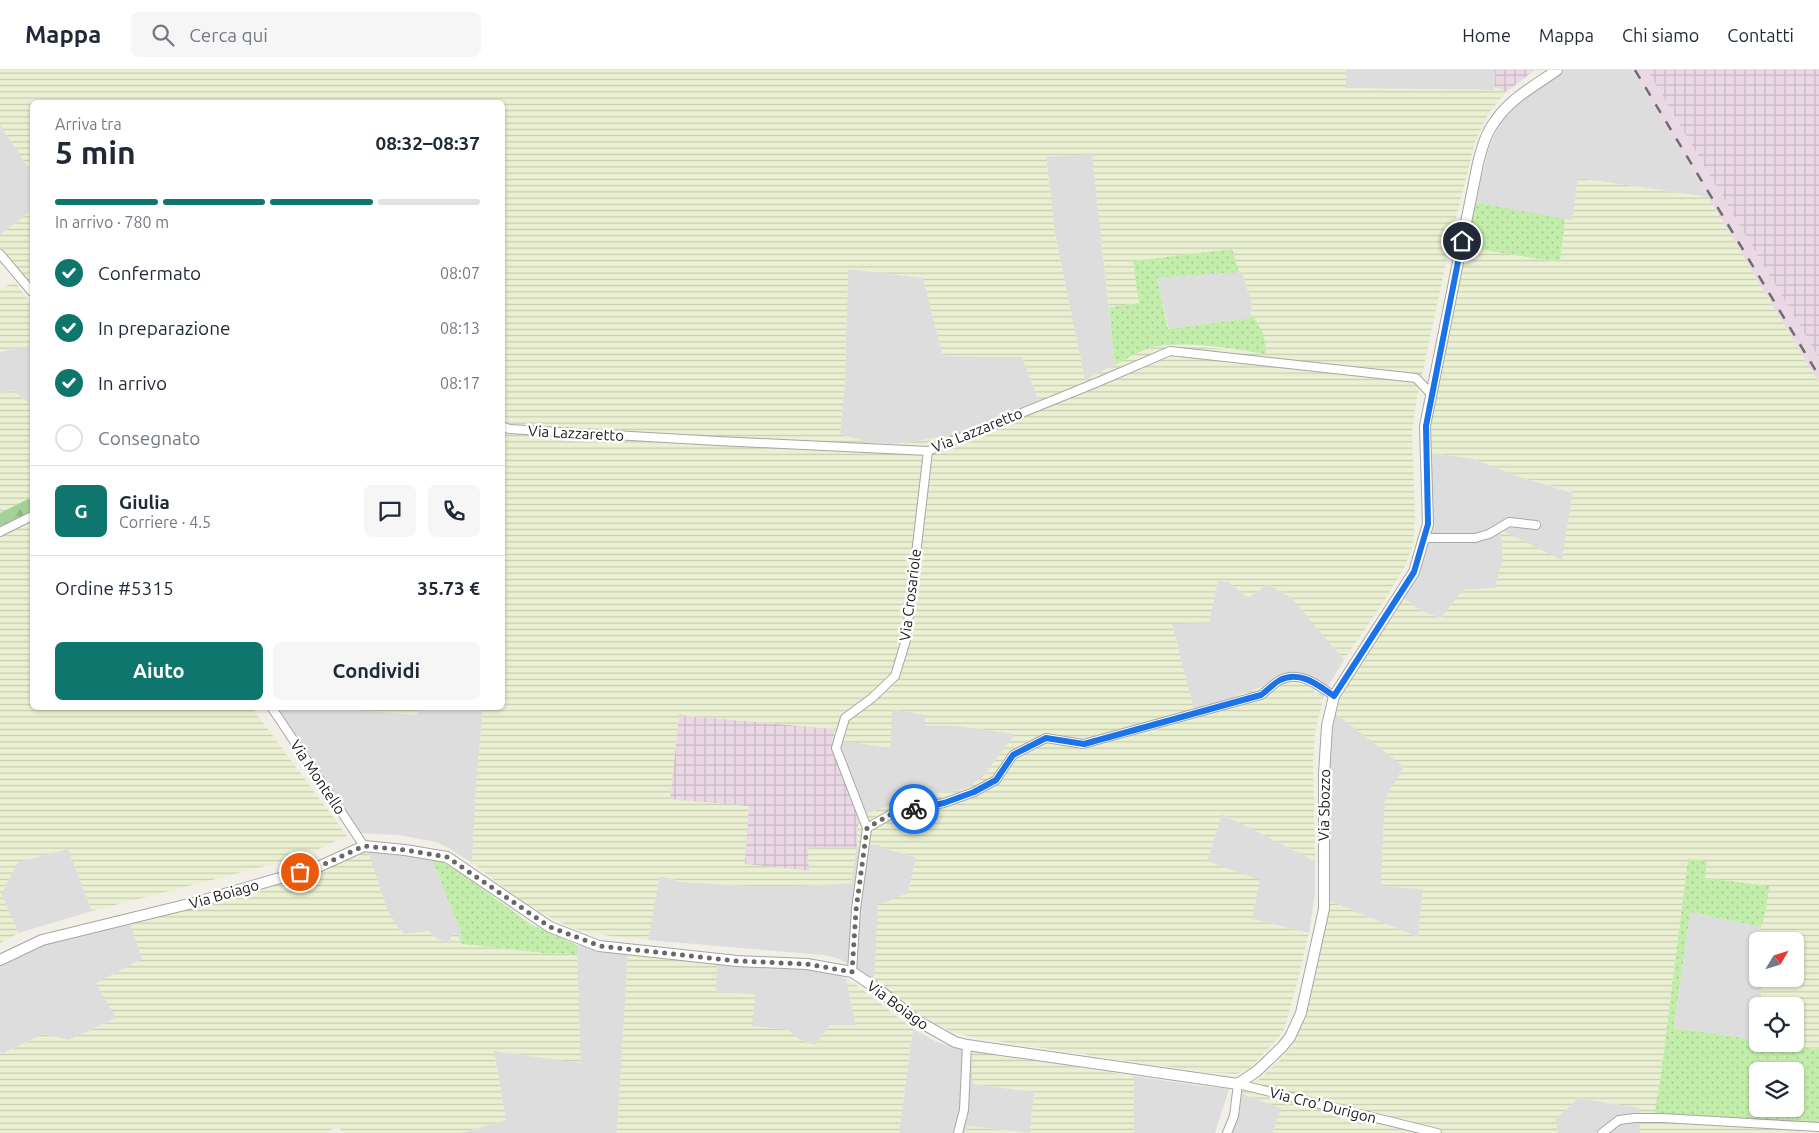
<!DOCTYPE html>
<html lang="it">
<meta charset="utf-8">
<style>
body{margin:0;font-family:Ubuntu,sans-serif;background:#f6f6f7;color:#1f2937;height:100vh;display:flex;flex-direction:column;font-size:19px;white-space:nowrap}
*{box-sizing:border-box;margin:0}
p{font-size:16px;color:#747a83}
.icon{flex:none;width:28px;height:28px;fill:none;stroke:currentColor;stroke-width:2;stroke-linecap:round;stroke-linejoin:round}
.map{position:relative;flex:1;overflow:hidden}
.drawer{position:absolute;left:30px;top:30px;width:475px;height:610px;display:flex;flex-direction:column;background:#fff;border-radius:8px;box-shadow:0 1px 4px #0004}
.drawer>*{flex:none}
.needle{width:32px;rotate:52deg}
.tools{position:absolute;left:1749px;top:862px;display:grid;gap:10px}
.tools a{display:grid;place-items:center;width:55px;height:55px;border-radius:8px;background:#fff;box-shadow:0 1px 4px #0004;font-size:25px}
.pin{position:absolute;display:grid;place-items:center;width:42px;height:42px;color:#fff;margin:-21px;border:2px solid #fff;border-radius:50%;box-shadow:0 1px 5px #0007}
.courier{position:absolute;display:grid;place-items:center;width:50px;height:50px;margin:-25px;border:4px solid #1a73e8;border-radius:50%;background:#fff;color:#222;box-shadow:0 1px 6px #0007}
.overview em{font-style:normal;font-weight:600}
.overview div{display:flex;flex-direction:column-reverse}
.overview{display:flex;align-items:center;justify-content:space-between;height:85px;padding:0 25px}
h1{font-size:32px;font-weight:600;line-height:38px}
.bar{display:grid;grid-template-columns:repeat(4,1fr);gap:8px 5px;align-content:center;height:60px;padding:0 25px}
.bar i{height:6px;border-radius:4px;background:#e0e1e3}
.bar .active{background:#0f766e}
.bar p{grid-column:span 4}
.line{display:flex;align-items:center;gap:12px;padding:0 25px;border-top:1px solid #e0e1e3}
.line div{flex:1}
.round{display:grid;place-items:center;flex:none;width:52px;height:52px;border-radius:8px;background:#f6f6f7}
ol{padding:0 25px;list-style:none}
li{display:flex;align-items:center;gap:15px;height:55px}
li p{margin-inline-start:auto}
li .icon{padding:5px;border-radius:50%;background:#0f766e;color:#fff;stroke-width:4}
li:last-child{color:#747a83}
li i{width:28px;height:28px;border:2px solid #e0e1e3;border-radius:50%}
.button{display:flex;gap:10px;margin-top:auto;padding:10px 25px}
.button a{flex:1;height:58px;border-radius:8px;background:#0f766e;color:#fff;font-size:20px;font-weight:600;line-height:58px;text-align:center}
.button a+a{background:#f6f6f7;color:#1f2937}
header{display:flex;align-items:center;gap:30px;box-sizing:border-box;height:70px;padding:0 25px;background:#fff;border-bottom:1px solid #e0e1e3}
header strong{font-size:24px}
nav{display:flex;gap:28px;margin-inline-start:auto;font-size:18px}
.search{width:350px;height:45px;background:#f6f6f7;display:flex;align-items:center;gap:12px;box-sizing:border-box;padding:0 18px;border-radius:8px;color:#747a83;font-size:19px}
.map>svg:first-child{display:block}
.residential{fill:#dedddd}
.industrial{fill:url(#industrial-grid)}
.railway{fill:#ead8e5}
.farmland{fill:url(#farmland-rules);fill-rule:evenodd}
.grass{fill:url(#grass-dots);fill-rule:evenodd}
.forest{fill:url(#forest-firs)}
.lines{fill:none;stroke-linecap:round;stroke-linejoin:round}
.minor-casing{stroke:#a7a7a7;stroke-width:10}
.tertiary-casing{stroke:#a7a7a7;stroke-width:12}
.minor{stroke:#fff;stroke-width:8}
.tertiary{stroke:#fff;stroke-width:10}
.rail{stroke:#6e6e6e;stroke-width:2.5;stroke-dasharray:10 10;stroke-linecap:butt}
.done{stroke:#696865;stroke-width:5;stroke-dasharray:0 9}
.route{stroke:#1a73e8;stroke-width:6}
.labels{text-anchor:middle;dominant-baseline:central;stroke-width:5;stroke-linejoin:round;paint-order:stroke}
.street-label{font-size:15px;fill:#202020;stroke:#fff}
</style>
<header>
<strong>Mappa</strong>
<div class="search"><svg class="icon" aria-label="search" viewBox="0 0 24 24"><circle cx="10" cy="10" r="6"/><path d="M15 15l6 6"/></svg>Cerca qui</div>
<nav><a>Home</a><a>Mappa</a><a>Chi siamo</a><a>Contatti</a></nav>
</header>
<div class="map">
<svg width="1819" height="1063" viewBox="0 0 1819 1063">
<defs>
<pattern id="industrial-grid" width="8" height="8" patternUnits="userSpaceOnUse" patternTransform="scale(1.25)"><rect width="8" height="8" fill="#ead8e5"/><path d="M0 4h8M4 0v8" fill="none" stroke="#c8b9c4"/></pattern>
<pattern id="farmland-rules" width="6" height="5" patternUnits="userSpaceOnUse" patternTransform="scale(1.25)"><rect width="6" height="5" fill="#eaf0d1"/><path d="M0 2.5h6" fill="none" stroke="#c8ceb3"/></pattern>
<pattern id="grass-dots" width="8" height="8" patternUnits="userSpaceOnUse" patternTransform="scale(1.25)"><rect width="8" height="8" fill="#c3edab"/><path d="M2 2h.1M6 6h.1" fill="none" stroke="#a7cb93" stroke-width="1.8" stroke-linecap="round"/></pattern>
<pattern id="forest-firs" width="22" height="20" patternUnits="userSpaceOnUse" patternTransform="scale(1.25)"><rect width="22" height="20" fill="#a3d299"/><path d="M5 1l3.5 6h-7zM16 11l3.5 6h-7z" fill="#8cb484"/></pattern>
</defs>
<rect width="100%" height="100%" fill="#f1efe6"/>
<!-- residential -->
<g class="residential">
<polygon points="1346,0 1495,0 1495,20 1346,18"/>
<polygon points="1561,0 1632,0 1708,127 1578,108 1572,151 1475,132 1489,77 1501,50 1506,42"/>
<polygon points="0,55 32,103 32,140 0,165"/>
<polygon points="1092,83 1115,295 1085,310 1055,164 1046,86"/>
<polygon points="848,199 923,208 943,286 1022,287 1039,332 1001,349 984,353 961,363 917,371 892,374 867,372 840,364 845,309"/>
<polygon points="1242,201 1252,234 1250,248 1169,259 1157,208"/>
<polygon points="32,275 32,335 11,320 0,324 0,282"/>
<polygon points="1426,382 1474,389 1520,407 1573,423 1562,491 1501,460 1503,488 1495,518 1463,520 1441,548 1421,541 1403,528 1418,503 1423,490 1428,469"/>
<polygon points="1218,511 1229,512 1248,528 1268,514 1291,527 1344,590 1326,620 1323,630 1315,620 1219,632 1193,639 1172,553 1209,553"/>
<polygon points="267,638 336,638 415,645 422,638 483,638 476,717 472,793 449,778 436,772 399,765 360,763"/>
<polygon points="892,639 926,645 925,656 957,656 1016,664 983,707 965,719 923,725 859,746 834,673 859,673 890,678"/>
<polygon points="1334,642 1404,697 1385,729 1381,816 1423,819 1418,867 1329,831 1330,780 1327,692"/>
<polygon points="1222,744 1315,791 1315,824 1309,863 1252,849 1207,791"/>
<polygon points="879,774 883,778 916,787 908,823 874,904 874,911 863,902 837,888 823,885 648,870 659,806 683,812 748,816 797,816 851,813 857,777"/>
<polygon points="68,778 92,841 19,863 1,824 18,792"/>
<polygon points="367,778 431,786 460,860 462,874 437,869 429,861 405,864 399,859 387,840"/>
<polygon points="1690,842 1761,857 1761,871 1758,871 1758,909 1761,909 1761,936 1758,936 1757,970 1674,958"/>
<polygon points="128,846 142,889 116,948 69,970 43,964 1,984 0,981 0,889"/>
<polygon points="577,875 628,883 617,1063 460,1063 506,1050 494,981 577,893"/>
<polygon points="717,891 821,899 832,902 846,909 856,955 815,975 799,969 788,960 752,956 715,922"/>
<polygon points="913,959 937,972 955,978 970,980 974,1014 1034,1022 1030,1063 968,1056 965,1063 899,1063"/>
<polygon points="1133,1006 1201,1016 1229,1019 1215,1063 1134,1063 1134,1012"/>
<polygon points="1240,1023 1281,1038 1273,1063 1228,1063"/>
<polygon points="1579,1028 1640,1038 1640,1063 1558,1063 1555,1049"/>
</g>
<!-- industrial -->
<g class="industrial">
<polygon points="1495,0 1535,0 1506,22 1495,17"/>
<polygon points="1647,0 1819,0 1819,288 1814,280"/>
<polygon points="679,645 834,659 834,673 859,737 857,777 808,777 809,801 745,794 670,729"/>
</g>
<!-- railway -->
<polygon class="railway" points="1632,0 1647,0 1819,288 1819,313"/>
<!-- farmland -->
<g class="farmland">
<path d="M0 0H1346V18L1494 20 1495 17 1506 22 1489 42 1475 72 1452 164 1415 338 1412 364 1415 446 1413 474 1405 496 1384 531 1344 590 1291 527 1268 514 1248 528 1229 512 1218 511 1209 553 1172 554 1194 639 1219 632 1289 607 1303 610 1323 630 1315 662 1313 692 1315 791 1222 744 1207 791 1260 810 1252 849 1309 863 1295 921 1285 957 1279 967 1250 998 1236 1004 1203 1002 1009 973 958 964 925 950 874 911 878 835 908 823 916 787 882 778 879 774 857 777 851 813 797 816H748L683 812 660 806 648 870 610 866 571 858 529 836 472 793 476 717 483 638H502V32H32V103L0 55ZM1092 84 1109 237 1139 233 1134 191 1232 180 1239 202H1242L1252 234 1251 244 1257 252 1266 283 1181 275 1154 277 1130 286 1085 310 1055 164 1046 87ZM848 199 923 208 943 286 1022 287 1039 332 1001 349 984 353 961 363 917 371 892 374 867 372 840 364 845 309ZM892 639 925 645V656H957L1015 664 983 707 965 719 923 725 859 746 857 777H808L809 801 745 794 749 736 670 729 679 645 834 659V673H859L890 678Z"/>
<polygon points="1578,108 1708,127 1819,313 1819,979 1777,974 1795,974 1795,936 1761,936 1761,909 1795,909 1795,871 1761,871 1761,857 1766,840 1705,808 1688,789 1661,1004 1654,1047 1819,1055 1819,1063 1640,1063 1640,1038 1579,1028 1555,1049 1558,1063 1273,1063 1281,1038 1240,1023 1242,1018 1258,1010 1279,991 1292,976 1298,963 1305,944 1322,872 1329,831 1418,867 1423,819 1381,816 1385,729 1404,697 1334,642 1339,627 1403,528 1421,541 1441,548 1463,520 1495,518 1503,488 1501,460 1562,490 1573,422 1520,407 1474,389 1426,382 1426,364 1464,177 1560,192 1565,149 1572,150"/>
<polygon points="32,140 32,215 0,178 0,165"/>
<polygon points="15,212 32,236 32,275 0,282 0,219"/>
<polygon points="11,320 32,335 32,427 0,443 0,324"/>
<polygon points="32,451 32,638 252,638 347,766 314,781 269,795 92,841 68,779 18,792 1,824 19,863 0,873 0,466 19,455"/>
<polygon points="336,638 422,638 415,645"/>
<polygon points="367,778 387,840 399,859 405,864 429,861 437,869 450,872 450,867 456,863 462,874 543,883 577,884 581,993 494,981 506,1050 460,1063 343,1063 339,1057 330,1060 330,1063 0,1063 0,981 2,984 43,964 69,970 116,948 96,913 142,889 128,846 195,829"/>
<polygon points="628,883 717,891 716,922 755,924 752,956 788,960 799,969 815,975 830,955 856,955 846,909 855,914 913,959 899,1063 617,1063"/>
<polygon points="970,980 1133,1006 1134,1011 1134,1063 965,1063 968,1056 1030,1063 1034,1022 973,1014 970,990"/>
</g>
<!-- grass -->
<g class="grass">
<polygon points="1475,132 1565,149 1560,192 1464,177"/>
<path d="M1232 179 1239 202 1157 208 1168 259 1250 248 1251 244C1260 256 1267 269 1266 284 1233 279 1186 270 1154 277 1140 281 1127 288 1115 295L1109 237 1139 233 1133 191Z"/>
<polygon points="431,786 455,799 532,855 577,875 577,884 543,883 462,874 460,860"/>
<path d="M1688 789 1707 791 1705 808 1769 816 1766 840 1761 857 1690 842 1674 958 1757 970 1758 974H1777L1819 979V1055L1654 1047 1661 1004ZM1758 1001H1795V1039H1758Z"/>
</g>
<!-- forest -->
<polygon class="forest" points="32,427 32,451 19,455 0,466 0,443"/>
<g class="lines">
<!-- minor casing -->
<g class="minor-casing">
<g id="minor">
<polyline points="0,184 32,222"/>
<polyline points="502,356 509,359 718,371 928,381 1098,312 1170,281 1416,308 1432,325"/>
<polyline points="0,462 32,446"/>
<polyline points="1424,468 1475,468 1489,464 1509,452 1536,455"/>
<polyline points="272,638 364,776"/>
<path d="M867 758 895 742 944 733 974 722 996 710 1013 685 1046 668 1083 674 1261 625C1267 621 1273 614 1280 610 1300 600 1318 615 1334 626"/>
<polyline points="852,902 856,839 867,758 836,678 845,648 872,628 895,606 906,570 928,381"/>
<polyline points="958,1063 964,1040 967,975"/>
<polyline points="1227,1063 1234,1046 1238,1014 1437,1063"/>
<polyline points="1602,1063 1619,1050 1635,1048 1662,1048 1819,1057"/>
</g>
</g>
<!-- tertiary casing -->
<g class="tertiary-casing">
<path id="tertiary" d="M0 890 42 870 197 832 318 797 364 776 405 780 447 787 550 857 599 876 737 891 807 894 852 902 878 919 916 950 955 972 967 975 1238 1014 1257 1001 1282 977 1290 967 1301 943 1324 839V704L1327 656 1334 626 1414 502 1428 454 1425 356 1478 93C1482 78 1486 62 1496 50 1511 28 1536 15 1557 0"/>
</g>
<!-- minor -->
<use href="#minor" class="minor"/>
<!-- tertiary -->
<use href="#tertiary" class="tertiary"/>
<!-- rail -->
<polyline class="rail" points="1635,0 1819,306"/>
</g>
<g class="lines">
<!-- done -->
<polyline class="done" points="300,802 318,797 364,776 405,780 447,787 550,857 600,876 737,891 807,894 852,902 856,840 867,758 895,742 914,739"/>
<!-- route -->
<path class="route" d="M914 739 944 733 974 722 996 710 1013 685 1046 668 1084 674 1261 625C1267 621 1273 614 1280 610 1300 600 1318 615 1334 626L1414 502 1428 454 1426 356 1462 171"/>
</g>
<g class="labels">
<!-- street labels -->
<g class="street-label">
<text transform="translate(977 360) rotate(-22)">Via Lazzaretto</text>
<text transform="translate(576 363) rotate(3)">Via Lazzaretto</text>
<text transform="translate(910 525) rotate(-83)">Via Crosariole</text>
<text transform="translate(318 707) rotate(56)">Via Montello</text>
<text transform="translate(1324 735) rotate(-89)">Via Sbozzo</text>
<text transform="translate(224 824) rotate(-16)">Via Boiago</text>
<text transform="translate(898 935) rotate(36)">Via Boiago</text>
<text transform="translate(1323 1035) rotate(14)">Via Cro' Durigon</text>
</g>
</g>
</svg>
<div class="tools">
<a><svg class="needle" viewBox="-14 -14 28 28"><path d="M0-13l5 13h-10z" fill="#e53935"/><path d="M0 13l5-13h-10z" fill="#747a83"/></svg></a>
<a><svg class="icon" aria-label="locate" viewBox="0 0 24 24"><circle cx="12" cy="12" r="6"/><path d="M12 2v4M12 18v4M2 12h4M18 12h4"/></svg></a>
<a><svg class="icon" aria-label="layers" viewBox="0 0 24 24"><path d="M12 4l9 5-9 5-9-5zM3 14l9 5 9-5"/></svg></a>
</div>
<div class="pin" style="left:300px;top:802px;background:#ea580c"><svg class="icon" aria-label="bag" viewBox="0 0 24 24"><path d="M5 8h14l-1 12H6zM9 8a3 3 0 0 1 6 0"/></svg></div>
<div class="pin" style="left:1462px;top:171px;background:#1f2937"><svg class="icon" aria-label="home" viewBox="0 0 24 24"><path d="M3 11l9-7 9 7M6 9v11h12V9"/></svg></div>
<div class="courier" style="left:914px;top:739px"><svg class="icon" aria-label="bike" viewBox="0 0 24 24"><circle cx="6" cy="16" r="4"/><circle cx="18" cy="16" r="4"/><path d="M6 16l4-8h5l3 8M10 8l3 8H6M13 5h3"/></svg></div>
<section class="drawer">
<div class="overview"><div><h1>5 min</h1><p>Arriva tra</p></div><em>08:32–08:37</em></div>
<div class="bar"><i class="active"></i><i class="active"></i><i class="active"></i><i></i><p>In arrivo · 780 m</p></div>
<ol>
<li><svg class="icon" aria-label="check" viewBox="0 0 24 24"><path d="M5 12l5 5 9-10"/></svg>Confermato<p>08:07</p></li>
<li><svg class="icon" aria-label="check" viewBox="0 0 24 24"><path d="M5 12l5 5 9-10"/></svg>In preparazione<p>08:13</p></li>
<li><svg class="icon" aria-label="check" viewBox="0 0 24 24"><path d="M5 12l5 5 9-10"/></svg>In arrivo<p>08:17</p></li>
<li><i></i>Consegnato</li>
</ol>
<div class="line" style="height:90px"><b class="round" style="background:#0f766e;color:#fff">G</b><div><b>Giulia</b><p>Corriere · 4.5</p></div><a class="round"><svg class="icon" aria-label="chat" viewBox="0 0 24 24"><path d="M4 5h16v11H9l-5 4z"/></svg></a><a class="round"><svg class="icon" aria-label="phone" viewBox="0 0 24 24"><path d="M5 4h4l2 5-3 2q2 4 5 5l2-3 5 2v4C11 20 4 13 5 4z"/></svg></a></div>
<div class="line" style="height:65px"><div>Ordine #5315</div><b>35.73 €</b></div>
<div class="button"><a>Aiuto</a><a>Condividi</a></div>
</section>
</div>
